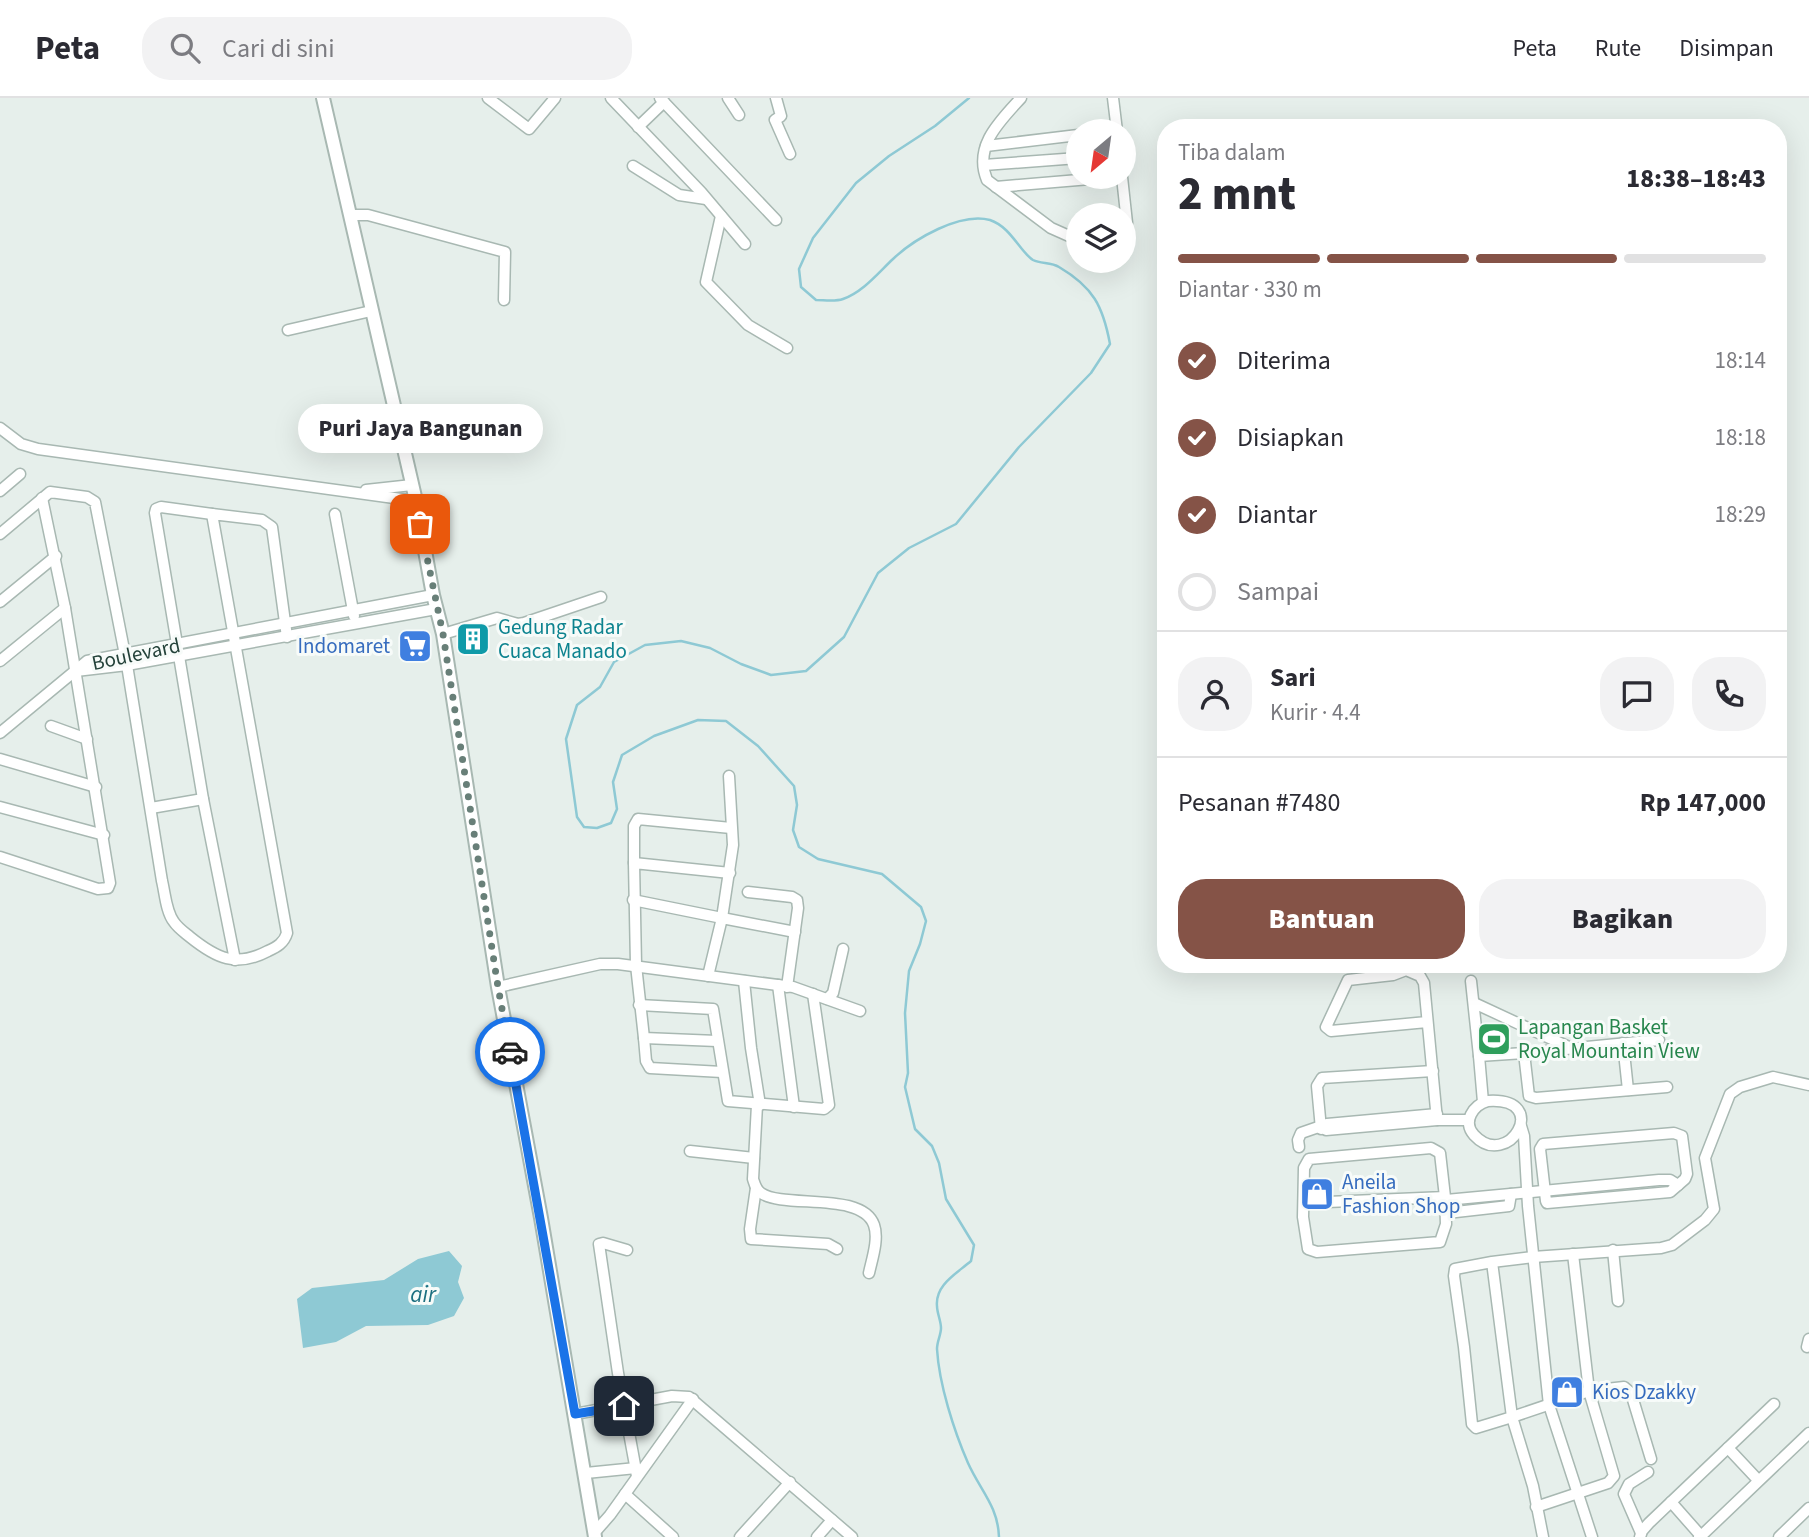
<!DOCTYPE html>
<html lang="id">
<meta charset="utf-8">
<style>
body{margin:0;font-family:"Source Sans 3",sans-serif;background:#f2f2f3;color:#2b2b33;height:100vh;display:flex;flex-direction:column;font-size:26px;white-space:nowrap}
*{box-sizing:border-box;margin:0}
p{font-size:23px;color:#7c7c81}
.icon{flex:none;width:38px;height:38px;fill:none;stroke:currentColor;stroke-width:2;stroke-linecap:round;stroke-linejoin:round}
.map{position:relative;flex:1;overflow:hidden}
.drawer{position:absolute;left:1157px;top:21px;width:630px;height:854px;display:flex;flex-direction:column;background:#fff;border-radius:28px;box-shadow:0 7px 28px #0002}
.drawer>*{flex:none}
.needle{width:46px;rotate:209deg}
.tools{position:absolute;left:1066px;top:21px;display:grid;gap:14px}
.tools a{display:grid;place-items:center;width:70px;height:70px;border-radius:50%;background:#fff;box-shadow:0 7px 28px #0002;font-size:35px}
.pin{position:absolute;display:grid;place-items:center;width:60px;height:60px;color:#fff;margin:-30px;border-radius:14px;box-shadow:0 4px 10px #0006}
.courier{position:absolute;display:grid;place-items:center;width:70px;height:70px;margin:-35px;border:5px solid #1a73e8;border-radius:50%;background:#fff;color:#222;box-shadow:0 2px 9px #0007}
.bubble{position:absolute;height:49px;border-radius:24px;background:#fff;box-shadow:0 7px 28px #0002;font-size:23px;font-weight:800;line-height:49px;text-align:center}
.summary em{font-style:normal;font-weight:800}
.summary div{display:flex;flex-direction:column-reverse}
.summary{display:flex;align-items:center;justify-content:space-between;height:119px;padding:0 21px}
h1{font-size:46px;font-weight:800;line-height:52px}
.bar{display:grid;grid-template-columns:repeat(4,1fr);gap:10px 7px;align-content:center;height:84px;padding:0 21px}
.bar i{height:9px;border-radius:5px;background:#e1e1e2}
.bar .on{background:#855347}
.bar p{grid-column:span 4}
.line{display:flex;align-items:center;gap:18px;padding:0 21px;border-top:2px solid #e1e1e2}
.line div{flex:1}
.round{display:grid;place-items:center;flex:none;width:74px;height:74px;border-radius:28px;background:#f2f2f3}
ol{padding:0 21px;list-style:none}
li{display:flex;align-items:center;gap:21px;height:77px}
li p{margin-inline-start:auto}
li .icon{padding:7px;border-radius:50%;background:#855347;color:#fff;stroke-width:4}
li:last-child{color:#7c7c81}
li i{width:38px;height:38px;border:4px solid #e1e1e2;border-radius:50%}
.button{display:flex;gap:14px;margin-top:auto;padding:14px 21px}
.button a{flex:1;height:80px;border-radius:28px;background:#855347;color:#fff;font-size:28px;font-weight:800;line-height:80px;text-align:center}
.button a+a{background:#f2f2f3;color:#2b2b33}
header{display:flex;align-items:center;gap:42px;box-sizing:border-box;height:98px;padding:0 35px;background:#fff;border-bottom:2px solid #e1e1e2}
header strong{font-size:33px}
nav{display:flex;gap:38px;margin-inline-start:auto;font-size:24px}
.search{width:490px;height:63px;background:#f2f2f3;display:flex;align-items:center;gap:18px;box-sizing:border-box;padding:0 24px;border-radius:28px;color:#7c7c81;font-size:26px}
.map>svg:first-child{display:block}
.green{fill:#bfe0c8}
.water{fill:#8ec9d4}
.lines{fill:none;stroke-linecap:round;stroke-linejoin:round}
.stream{stroke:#8ec9d4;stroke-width:2.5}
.minor-casing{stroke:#a8b8b2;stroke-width:13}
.tertiary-casing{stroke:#a8b8b2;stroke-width:16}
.minor{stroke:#fff;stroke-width:10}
.tertiary{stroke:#fff;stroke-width:12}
.done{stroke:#687f78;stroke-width:7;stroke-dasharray:0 12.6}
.route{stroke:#1a73e8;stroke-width:9}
.labels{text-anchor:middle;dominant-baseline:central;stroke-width:6;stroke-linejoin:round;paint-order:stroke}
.culture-label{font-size:21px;fill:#0d838f;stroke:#f7fbf9;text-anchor:start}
.shop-label{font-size:21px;fill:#366cbe;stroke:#f7fbf9;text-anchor:start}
.street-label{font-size:21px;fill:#24423a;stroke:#f7fbf9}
.leisure-label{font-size:21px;fill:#27864d;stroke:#f7fbf9;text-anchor:start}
.water-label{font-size:23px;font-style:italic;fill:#1c6f80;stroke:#f7fbf9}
</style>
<header>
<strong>Peta</strong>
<div class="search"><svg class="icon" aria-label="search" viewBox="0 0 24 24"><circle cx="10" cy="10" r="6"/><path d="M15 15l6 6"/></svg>Cari di sini</div>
<nav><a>Peta</a><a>Rute</a><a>Disimpan</a></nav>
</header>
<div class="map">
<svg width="1809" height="1439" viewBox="0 0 1809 1439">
<rect width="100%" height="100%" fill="#e6efeb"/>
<!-- green -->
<polygon class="green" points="1485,930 1502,931 1502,951 1487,951"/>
<!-- water -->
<polygon class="water" points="449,1153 462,1168 458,1184 464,1200 454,1218 428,1227 366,1228 336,1244 303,1250 297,1201 312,1190 384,1182 418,1161"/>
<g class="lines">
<!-- stream -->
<path class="stream" d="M969 0 935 28 889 58 856 85 813 140 799 171 801 189 816 202C824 202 835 204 843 201 863 194 878 175 893 161 914 141 960 114 990 122 1011 129 1020 154 1033 162 1041 166 1051 164 1059 169 1093 189 1103 208 1110 246L1091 275 1019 349 956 426 909 450 878 475 844 539 806 573 771 577 741 566 710 550 681 543 645 547 614 564 600 589 577 607 566 641 577 719 584 729 597 730 611 725 617 711 613 684 622 657 654 638 698 622 726 623 758 648 794 688 797 707 793 732 799 749 818 761 882 776 921 809 926 823 920 846 909 873 905 915 908 975 905 989 915 1031 932 1048 939 1065 946 1101 974 1147 971 1163C956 1176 935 1187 937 1208 937 1215 941 1223 941 1230 941 1237 937 1243 937 1251 939 1286 954 1333 968 1365 980 1392 998 1408 999 1439"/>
<!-- minor casing -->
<g class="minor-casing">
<g id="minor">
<polyline points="488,0 529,31 555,0"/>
<polyline points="611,0 701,94 745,146"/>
<polyline points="660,0 776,122"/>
<polyline points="728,0 739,17"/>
<polyline points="776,0 781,18 775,22 790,56"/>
<path d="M1021 0C1000 23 973 48 987 82L1051 130 1078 142"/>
<polyline points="1113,0 1117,33"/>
<polyline points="638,29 664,4"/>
<polyline points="986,48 1078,37"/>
<polyline points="984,67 1078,60"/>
<polyline points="633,68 679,97 706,101"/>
<polyline points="1122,79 1127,125 1124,138"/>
<polyline points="996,89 1114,79"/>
<polyline points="350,117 368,117 505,154 504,202"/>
<polyline points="721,118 706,184 748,227 787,250"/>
<polyline points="288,232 371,213"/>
<polyline points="0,330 21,346 38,351 416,403"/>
<polyline points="366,392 412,387"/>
<polyline points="0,393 20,376"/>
<polyline points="212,416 161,409 156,411 155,415 203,701 235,862"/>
<polyline points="335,416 354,518"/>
<path d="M0 436 50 394 87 399 95 404 127 567 162 783C165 795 166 814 174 824 178 830 184 834 190 839 216 860 236 870 268 853 277 849 284 845 287 835L212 416 262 422 272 429 287 539"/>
<polyline points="0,504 56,458"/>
<polyline points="443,536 497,520 518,526 524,525 601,499"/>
<polyline points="0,563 65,510"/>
<polyline points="76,573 127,567 436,511"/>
<polyline points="51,628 87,641"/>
<polyline points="0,635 87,563 433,497"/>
<polyline points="0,661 96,689"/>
<polyline points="0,709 104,737"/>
<polyline points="151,710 203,701"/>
<polyline points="0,759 98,791 108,790 110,785 65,510 42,400"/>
<polyline points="634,765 634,728 638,721 731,730"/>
<polyline points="748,794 792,799 797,802 798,810 787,889"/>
<polyline points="633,802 722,820 733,747 729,678"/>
<polyline points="1384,866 1405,872"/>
<polyline points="708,878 722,820 795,834"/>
<polyline points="744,883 751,950 760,1007"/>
<polyline points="1471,883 1479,958 1524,955"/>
<polyline points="778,887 794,1009"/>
<polyline points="498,889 600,866 618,866 793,889 860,913"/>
<polyline points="827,901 833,895 843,851"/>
<polyline points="1474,905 1571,950"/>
<polyline points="639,907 713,911 728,1003 824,1011 829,1007 813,896"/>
<polyline points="1427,924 1331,933 1326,929 1348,882 1393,877 1406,872 1420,878 1424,885 1437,1022"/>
<polyline points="644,940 646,963 650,970 722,974"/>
<polyline points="1659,942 1524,955 1529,998 1536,1000 1667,989"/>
<polyline points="717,943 644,940 636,867 634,765 730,775"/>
<polyline points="1623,945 1628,992"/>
<polyline points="1479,958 1483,1004"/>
<path d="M1488 1003C1553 999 1508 1074 1474 1037 1462 1024 1473 1007 1488 1003Z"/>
<path d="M757 1007 753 1081C755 1087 756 1092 761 1095 784 1111 862 1093 874 1127 879 1141 872 1161 869 1175"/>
<polyline points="1521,1028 1524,1038 1528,1108 1549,1307 1592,1439"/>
<polyline points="1321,1031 1317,988 1322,980 1433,973"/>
<polyline points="1326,1032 1437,1022 1469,1022"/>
<polygon points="1674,1035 1682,1038 1687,1076 1685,1081 1670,1094 1547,1105 1546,1103 1540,1051 1543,1046"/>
<polyline points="1299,1049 1298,1042 1301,1035 1327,1026 1437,1016"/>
<polyline points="690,1053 754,1060"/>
<polyline points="756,1090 750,1131 751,1141 828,1146 837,1151"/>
<polyline points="1446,1102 1659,1082 1670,1082 1678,1087"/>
<polyline points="1304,1105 1445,1099 1440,1055 1431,1050 1309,1061 1304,1070 1303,1119 1308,1151 1317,1154 1440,1144 1446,1126 1445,1099"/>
<polyline points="1447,1115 1509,1108 1511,1096"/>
<polyline points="627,1152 603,1145 599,1146 618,1275 637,1378"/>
<polyline points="1613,1152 1618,1203"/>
<polyline points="1492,1164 1512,1319 1476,1330 1472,1326 1464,1249 1454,1178 1455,1171 1492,1164 1533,1159 1661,1150 1672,1147 1705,1122 1714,1111 1705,1060 1730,996 1740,989 1773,979 1809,987"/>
<polyline points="1807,1249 1809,1241"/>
<polyline points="575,1316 672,1298 689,1299 852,1439"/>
<polyline points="1728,1350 1758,1382"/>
<polyline points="586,1375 636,1370"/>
<polyline points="625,1396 673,1439"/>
<polyline points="1671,1404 1701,1438 1699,1439"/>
<polyline points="1536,1409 1608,1385 1614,1378 1589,1293 1573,1156"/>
<polyline points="596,1433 610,1417 693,1301"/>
<polyline points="1641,1435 1624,1396 1629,1386 1648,1374"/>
<polyline points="740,1439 790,1384"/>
<polyline points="817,1439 832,1422"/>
<polyline points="1543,1439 1533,1388 1512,1319 1589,1293 1624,1289 1631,1295 1651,1361"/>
<polyline points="1640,1439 1642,1433 1649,1425 1774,1306"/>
<polyline points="1702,1439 1701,1438 1809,1335"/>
<polyline points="1779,1439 1809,1410"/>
</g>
</g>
<!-- tertiary casing -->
<g class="tertiary-casing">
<polyline id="tertiary" points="323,0 416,403 433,497 443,536 498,889 541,1120 595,1439"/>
</g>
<!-- minor -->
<use href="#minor" class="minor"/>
<!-- tertiary -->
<use href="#tertiary" class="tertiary"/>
</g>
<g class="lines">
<!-- done -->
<polyline class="done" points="420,426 443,536 498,889 510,954"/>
<!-- route -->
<polyline class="route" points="510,954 575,1316 624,1308"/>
</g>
<!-- icons -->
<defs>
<g id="building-square" transform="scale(1.75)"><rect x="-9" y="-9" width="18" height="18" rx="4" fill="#0f9aa8" stroke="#f7fbf9"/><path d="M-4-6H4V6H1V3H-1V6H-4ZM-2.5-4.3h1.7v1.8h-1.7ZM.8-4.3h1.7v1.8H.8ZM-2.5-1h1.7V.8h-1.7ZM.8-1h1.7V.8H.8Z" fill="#fff"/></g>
<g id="supermarket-square" transform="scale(1.75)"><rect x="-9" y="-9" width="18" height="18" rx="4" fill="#3f7fe0" stroke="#f7fbf9"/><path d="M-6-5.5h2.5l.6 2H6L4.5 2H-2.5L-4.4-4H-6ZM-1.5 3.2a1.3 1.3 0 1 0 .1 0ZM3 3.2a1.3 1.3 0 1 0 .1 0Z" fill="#fff"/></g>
<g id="stadium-square" transform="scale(1.75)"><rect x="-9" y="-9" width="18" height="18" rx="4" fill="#2e9e5b" stroke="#f7fbf9"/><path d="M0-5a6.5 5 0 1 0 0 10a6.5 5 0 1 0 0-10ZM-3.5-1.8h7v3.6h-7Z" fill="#fff"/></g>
<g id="shop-square" transform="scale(1.75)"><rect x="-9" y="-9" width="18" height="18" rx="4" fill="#3f7fe0" stroke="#f7fbf9"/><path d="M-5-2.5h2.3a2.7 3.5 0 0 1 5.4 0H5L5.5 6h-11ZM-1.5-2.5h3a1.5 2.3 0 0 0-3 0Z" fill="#fff"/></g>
</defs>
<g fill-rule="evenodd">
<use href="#building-square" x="473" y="541"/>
<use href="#supermarket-square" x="415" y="548"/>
<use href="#stadium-square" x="1494" y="941"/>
<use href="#shop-square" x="1317" y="1096"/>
<use href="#shop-square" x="1567" y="1294"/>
</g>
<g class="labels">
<!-- culture labels -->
<g class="culture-label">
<text x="498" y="529">Gedung Radar<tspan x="498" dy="24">Cuaca Manado</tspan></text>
</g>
<!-- shop labels -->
<g class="shop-label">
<text x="390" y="548" text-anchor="end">Indomaret</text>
<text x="1342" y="1084">Aneila<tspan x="1342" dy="24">Fashion Shop</tspan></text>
<text x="1592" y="1294">Kios Dzakky</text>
</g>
<!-- street labels -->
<g class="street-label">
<text transform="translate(136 556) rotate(-12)">Boulevard</text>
</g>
<!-- leisure labels -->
<g class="leisure-label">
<text x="1518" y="929">Lapangan Basket<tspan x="1518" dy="24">Royal Mountain View</tspan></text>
</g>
<!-- water labels -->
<g class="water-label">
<text x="423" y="1196">air</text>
</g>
</g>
</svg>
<div class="tools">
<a><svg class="needle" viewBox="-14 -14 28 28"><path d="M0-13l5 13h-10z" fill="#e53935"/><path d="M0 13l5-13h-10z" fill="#7c7c81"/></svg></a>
<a><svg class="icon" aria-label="layers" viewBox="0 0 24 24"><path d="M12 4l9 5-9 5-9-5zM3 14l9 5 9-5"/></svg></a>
</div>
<div class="pin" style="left:420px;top:426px;background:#ea580c"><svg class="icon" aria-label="bag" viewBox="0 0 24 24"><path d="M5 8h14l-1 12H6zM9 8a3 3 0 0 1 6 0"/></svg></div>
<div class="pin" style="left:624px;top:1308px;background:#1f2937"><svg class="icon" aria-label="home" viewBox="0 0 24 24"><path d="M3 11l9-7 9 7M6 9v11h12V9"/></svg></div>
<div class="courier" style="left:510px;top:954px"><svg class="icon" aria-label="car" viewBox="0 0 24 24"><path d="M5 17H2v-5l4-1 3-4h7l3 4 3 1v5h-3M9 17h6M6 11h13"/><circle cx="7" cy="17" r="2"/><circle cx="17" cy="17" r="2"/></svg></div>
<div class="bubble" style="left:298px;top:306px;width:245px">Puri Jaya Bangunan</div>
<section class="drawer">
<div class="summary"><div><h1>2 mnt</h1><p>Tiba dalam</p></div><em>18:38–18:43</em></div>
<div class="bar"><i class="on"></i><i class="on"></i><i class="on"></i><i></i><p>Diantar · 330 m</p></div>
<ol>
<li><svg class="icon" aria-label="check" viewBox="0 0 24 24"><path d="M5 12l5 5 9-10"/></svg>Diterima<p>18:14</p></li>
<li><svg class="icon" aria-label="check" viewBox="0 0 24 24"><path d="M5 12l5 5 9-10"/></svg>Disiapkan<p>18:18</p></li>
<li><svg class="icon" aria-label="check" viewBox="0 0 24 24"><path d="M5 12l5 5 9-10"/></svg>Diantar<p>18:29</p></li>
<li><i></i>Sampai</li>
</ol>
<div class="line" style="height:126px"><a class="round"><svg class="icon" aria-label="person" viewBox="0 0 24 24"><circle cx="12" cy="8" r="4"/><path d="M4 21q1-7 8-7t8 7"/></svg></a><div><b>Sari</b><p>Kurir · 4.4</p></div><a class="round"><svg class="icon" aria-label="chat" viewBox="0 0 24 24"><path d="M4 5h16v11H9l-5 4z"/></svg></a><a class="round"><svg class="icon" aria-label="phone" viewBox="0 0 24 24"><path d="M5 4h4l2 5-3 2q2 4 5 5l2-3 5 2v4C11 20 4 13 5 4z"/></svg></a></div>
<div class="line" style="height:91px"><div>Pesanan #7480</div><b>Rp 147,000</b></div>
<div class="button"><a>Bantuan</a><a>Bagikan</a></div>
</section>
</div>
